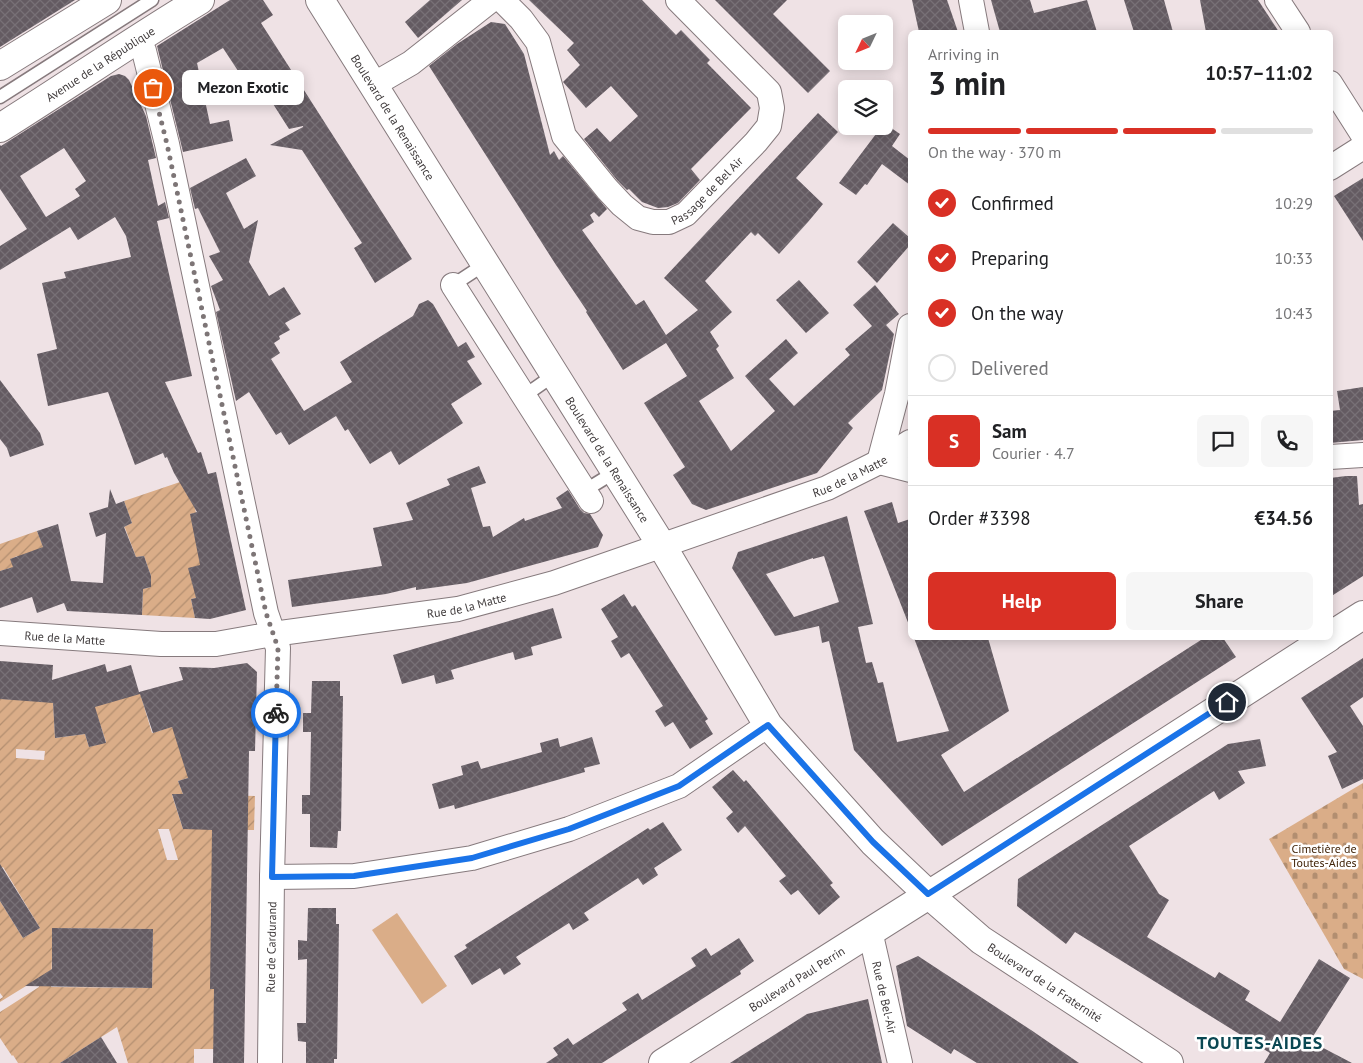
<!DOCTYPE html>
<meta charset="utf-8">
<style>
body{margin:0;font-family:"PT Sans",sans-serif;background:#f6f6f6;color:#202124;height:100vh;display:flex;flex-direction:column;font-size:19px;white-space:nowrap}
*{box-sizing:border-box;margin:0}
p{font-size:16px;color:#757577}
.icon{flex:none;width:28px;height:28px;fill:none;stroke:currentColor;stroke-width:2;stroke-linecap:round;stroke-linejoin:round}
.map{position:relative;flex:1;overflow:hidden}
.panel{position:absolute;left:908px;top:30px;width:425px;height:610px;display:flex;flex-direction:column;background:#fff;border-radius:8px;box-shadow:0 2px 12px #0003}
.panel>*{flex:none}
.needle{width:32px;rotate:227deg}
.controls{position:absolute;left:838px;top:15px;display:grid;gap:10px}
.controls a{display:grid;place-items:center;width:55px;height:55px;border-radius:8px;background:#fff;box-shadow:0 2px 12px #0003;font-size:25px}
.pin{position:absolute;display:grid;place-items:center;width:42px;height:42px;color:#fff;margin:-21px;border:2px solid #fff;border-radius:50%;box-shadow:0 1px 5px #0007}
.courier{position:absolute;display:grid;place-items:center;width:50px;height:50px;margin:-25px;border:4px solid #1a73e8;border-radius:50%;background:#fff;color:#222;box-shadow:0 1px 6px #0007}
.bubble{position:absolute;height:35px;border-radius:8px;background:#fff;box-shadow:0 2px 12px #0003;font-size:16px;font-weight:700;line-height:35px;text-align:center}
.head em{font-style:normal;font-weight:700}
.head div{display:flex;flex-direction:column-reverse}
.head{display:flex;align-items:center;justify-content:space-between;height:85px;padding:0 20px}
h1{font-size:32px;font-weight:700;line-height:38px}
.bar{display:grid;grid-template-columns:repeat(4,1fr);gap:8px 5px;align-content:center;height:60px;padding:0 20px}
.bar i{height:6px;border-radius:4px;background:#e0e0e0}
.bar .active{background:#d93025}
.bar p{grid-column:span 4}
.line{display:flex;align-items:center;gap:12px;padding:0 20px;border-top:1px solid #e0e0e0}
.line div{flex:1}
.round{display:grid;place-items:center;flex:none;width:52px;height:52px;border-radius:8px;background:#f6f6f6}
ol{padding:0 20px;list-style:none}
li{display:flex;align-items:center;gap:15px;height:55px}
li p{margin-inline-start:auto}
li .icon{padding:5px;border-radius:50%;background:#d93025;color:#fff;stroke-width:4}
li:last-child{color:#757577}
li i{width:28px;height:28px;border:2px solid #e0e0e0;border-radius:50%}
.primary-button{display:flex;gap:10px;margin-top:auto;padding:10px 20px}
.primary-button a{flex:1;height:58px;border-radius:8px;background:#d93025;color:#fff;font-size:20px;font-weight:700;line-height:58px;text-align:center}
.primary-button a+a{background:#f6f6f6;color:#202124}
.map>svg:first-child{display:block}
.grass{fill:#daad88}
.cemetery{fill:url(#cemetery-stones)}
.garden{fill:url(#garden-furrows);fill-rule:evenodd}
.building{fill:url(#building-cross-hatch);fill-rule:evenodd}
.lines{fill:none;stroke-linecap:round;stroke-linejoin:round}
.lane-casing{stroke:#867a7d;stroke-width:15}
.street-casing{stroke:#867a7d;stroke-width:26}
.secondary-casing{stroke:#867a7d;stroke-width:30}
.lane{stroke:#fff;stroke-width:12}
.street{stroke:#fff;stroke-width:24}
.secondary{stroke:#fff;stroke-width:28}
.done{stroke:#7d7576;stroke-width:5;stroke-dasharray:0 9}
.route{stroke:#1a73e8;stroke-width:6}
.labels{text-anchor:middle;dominant-baseline:central;stroke-width:5;stroke-linejoin:round;paint-order:stroke}
.street-label{font-size:12px;fill:#3f3a3b;stroke:#fff}
.park-label{font-size:12px;fill:#402307;stroke:#fff}
.district-label{font-size:18px;font-weight:bold;letter-spacing:1px;fill:#0a4752;stroke:#fff}
</style>
<div class="map">
<svg width="1363" height="1063" viewBox="0 0 1363 1063">
<defs>
<pattern id="cemetery-stones" width="16" height="16" patternUnits="userSpaceOnUse" patternTransform="scale(1.25)"><rect width="16" height="16" fill="#daad88"/><path d="M2 7V4a2 2 0 0 1 4 0v3zM10 15v-3a2 2 0 0 1 4 0v3z" fill="#b28e70"/></pattern>
<pattern id="garden-furrows" width="10" height="10" patternUnits="userSpaceOnUse" patternTransform="scale(1.25)"><rect width="10" height="10" fill="#daad88"/><path d="M-1 1l2-2M0 10L10 0M9 11l2-2" fill="none" stroke="#b28e70"/></pattern>
<pattern id="building-cross-hatch" width="8" height="8" patternUnits="userSpaceOnUse" patternTransform="scale(1.25)"><rect width="8" height="8" fill="#645b62"/><path d="M0 0l8 8M0 8l8-8" fill="none" stroke="#777076"/></pattern>
</defs>
<rect width="100%" height="100%" fill="#efe2e5"/>
<!-- grass -->
<polygon class="grass" points="397,913 447,986 422,1004 372,930"/>
<!-- cemetery -->
<polygon class="cemetery" points="1363,783 1363,979 1344,969 1269,839"/>
<!-- garden -->
<g class="garden">
<polygon points="189,481 196,513 190,514 206,543 204,596 191,599 195,618 142,615 143,589 151,587 151,576 144,556 136,557 125,528 124,527 132,523 124,501 180,482"/>
<polygon points="37,531 54,575 23,570 17,556 11,559 15,572 12,573 10,568 0,571 0,544"/>
<path d="M140 693 152 733 172 727 218 795 255 796 254 830H247L213 814 216 1049H194V1063H128L117 1027 60 1063H18L13 1055 12 1056 0 1038V1012L39 987V978L0 1002V999L3 997 0 993V901L23 938 40 928 3 867 0 869V699L53 701 55 738 85 734 89 747 106 742 98 718 81 710ZM16 749 45 751 44 760 16 758ZM188 778 192 794V829H183L172 795 183 794 178 781ZM158 829H169L178 860H167ZM53 928 153 929 152 988 51 987Z"/>
</g>
<!-- building -->
<g class="building">
<polygon points="0,0 75,0 0,47"/>
<polygon points="230,0 263,0 273,15 261,23 412,259 375,283 354,248 362,243 302,150 270,145 303,127 303,126 289,129 254,74 244,80 223,48 197,63 210,124 229,120 233,141 183,152 157,46"/>
<polygon points="430,0 462,0 418,38 405,22"/>
<polygon points="529,0 642,0 676,35 681,30 710,60 707,63 751,108 691,169 700,180 678,203 668,207 658,208 642,202 629,189 627,190 617,180 584,139 597,128 610,142 638,116 611,86 586,108 563,82 580,65 567,50 574,43"/>
<polygon points="715,0 787,0 773,14 830,71 808,93"/>
<polygon points="912,0 947,0 958,32 919,32"/>
<polygon points="991,0 1030,0 1034,13 1087,0 1097,32 1000,32"/>
<polygon points="1124,0 1164,0 1173,32 1134,32"/>
<polygon points="1200,0 1258,0 1279,32 1206,32"/>
<polygon points="491,22 505,24 524,54 550,155 554,151 559,160 563,156 607,209 599,217 594,212 590,215 594,222 582,230 636,305 644,300 666,335 698,310 664,278 818,113 838,132 796,178 823,204 808,222 779,254 758,233 755,236 751,232 705,281 732,312 710,332 719,346 716,349 734,378 699,401 731,451 775,411 745,376 786,339 798,353 769,379 794,406 850,355 845,349 872,326 853,305 875,285 899,314 886,325 894,334 882,390 848,423 853,428 817,473 706,510 692,504 673,475 685,467 644,403 687,376 666,343 623,370 586,312 587,311 556,265 429,66 457,44"/>
<path d="M119 74 125 76 129 80 146 116 156 158 148 160 158 206 165 202 169 218 157 221 192 376 165 382 198 453 201 452 208 474 216 472 246 610 210 619 195 618 191 599 196 598 188 568 200 565 190 514 197 512 174 473 167 457 165 458 163 453 135 465 108 392 48 406 37 354 57 349 42 283 66 278 64 272 131 257 126 236 115 217 78 240 70 227 0 270V246L27 229 0 189V145L1 146 111 76ZM64 148 86 181 75 189 80 196 46 217 20 176Z"/>
<polygon points="884,123 900,134 892,146 910,160 910,185 882,164 867,185 865,184 856,195 839,183 882,126 884,126"/>
<polygon points="246,158 256,176 226,193 244,229 258,220 249,262 269,296 284,287 301,314 285,323 290,330 279,336 280,339 274,343 280,353 271,359 304,411 352,382 340,362 413,316 419,304 428,300 433,304 458,347 466,342 475,357 467,361 482,384 451,404 463,423 399,465 391,451 370,464 348,429 345,431 336,416 289,445 281,432 276,435 249,392 236,401 216,312 220,310 211,286 223,280 209,256 220,252 198,208 195,209 190,188"/>
<polygon points="1363,178 1363,241 1334,196"/>
<polygon points="893,223 910,238 910,245 877,283 857,262"/>
<polygon points="799,280 829,313 806,333 776,300"/>
<polygon points="0,380 40,433 44,445 10,457 7,448 0,439"/>
<polygon points="1363,387 1363,440 1330,443 1330,411 1340,410 1337,391"/>
<polygon points="479,466 486,483 471,488 483,527 490,526 493,537 524,518 525,521 562,508 556,498 568,490 580,509 584,513 590,514 603,535 598,547 467,583 416,590 416,587 386,594 292,607 288,580 382,566 373,528 413,520 406,503 450,485 447,479"/>
<polygon points="1346,476 1357,476 1359,505 1363,504 1363,576 1330,597 1330,478"/>
<polygon points="110,489 116,504 124,501 132,523 124,527 136,557 144,556 151,576 151,587 143,589 142,615 67,611 64,603 37,613 32,597 0,608 0,571 13,567 10,559 43,547 37,531 58,524 71,581 103,583 106,533 96,537 89,513 108,507"/>
<polygon points="892,502 898,523 910,519 909,625 864,511"/>
<path d="M847 516 873 624 858 627 866 663 872 662 878 683 883 682 897 742 949 731 914 638H988L1009 711 941 755 964 792 1204 638H1223L1236 657 942 846 854 750 829 641 822 643 819 626 775 636 732 568 738 552ZM824 556 839 602 794 617 766 574 813 558V559Z"/>
<polygon points="624,594 632,607 635,605 708,719 705,721 713,734 690,749 673,722 665,727 655,711 663,706 629,653 621,658 611,641 618,637 601,609"/>
<polygon points="553,608 562,638 531,647 533,655 515,660 513,652 451,670 454,679 436,684 434,675 402,684 393,655"/>
<polygon points="1363,658 1363,697 1350,706 1363,726 1363,779 1342,789 1328,756 1337,752 1301,698"/>
<polygon points="0,661 53,665 52,680 105,664 107,672 131,665 139,692 183,680 179,667 214,668 247,663 257,672 255,751 249,751 244,1063 213,1063 214,989 210,989 212,830 183,829 172,794 183,794 178,781 188,778 172,727 153,733 140,694 95,707 106,743 89,747 85,734 55,738 53,703 0,699"/>
<polygon points="312,681 340,681 340,696 343,696 341,831 338,831 337,848 310,847 310,814 302,814 302,795 310,795 311,732 303,732 303,713 311,713"/>
<polygon points="592,737 600,764 584,768 585,772 455,809 454,805 439,809 432,784 463,775 461,766 478,761 481,769 542,752 540,743 558,738 560,747"/>
<polygon points="1260,739 1266,766 1238,771 1245,783 1219,800 1214,791 1129,846 1159,894 1169,900 1147,937 1215,978 1219,972 1250,991 1245,1000 1280,1022 1319,959 1350,978 1310,1041 1352,1063 1264,1063 1270,1053 1075,932 1066,944 1017,906 1018,879 1228,744"/>
<polygon points="733,770 744,782 746,780 833,883 830,885 840,897 819,915 798,890 791,895 779,881 786,876 745,826 738,833 726,818 733,812 712,787"/>
<polygon points="663,822 682,850 654,868 658,875 643,885 638,878 584,913 589,920 573,930 569,923 516,957 521,964 504,975 500,968 472,985 454,956 467,948 465,945 648,828 650,830"/>
<polygon points="0,864 40,928 23,938 0,901"/>
<polygon points="308,908 336,908 336,924 339,924 337,1059 334,1059 334,1063 306,1063 306,1042 298,1041 297,1023 306,1023 307,959 298,960 298,940 307,941"/>
<polygon points="52,928 153,929 152,988 25,986 52,969"/>
<polygon points="739,938 754,961 740,971 741,974 602,1063 546,1063 558,1055 553,1048 568,1038 573,1045 627,1010 622,1003 638,993 642,1000 696,966 691,958 706,948 711,956"/>
<polygon points="918,956 1031,1030 1079,1063 977,1063 954,1049 951,1054 907,1026 896,966"/>
<polygon points="868,999 882,1063 730,1063 807,1014"/>
<polygon points="101,1037 117,1063 60,1063"/>
</g>
<g class="lines">
<!-- lane casing -->
<g class="lane-casing">
<g id="lane">
<polyline points="0,97 152,0"/>
<polyline points="453,285 485,264"/>
<polyline points="524,396 554,375"/>
<polyline points="584,491 615,472"/>
</g>
</g>
<!-- street casing -->
<g class="street-casing">
<g id="street">
<path id="s1" d="M502 0 521 19 538 42 564 136 607 189 622 205 638 218 653 222H669L686 214 756 142 769 126 772 108 769 92 678 0"/>
<polyline points="971,0 977,32"/>
<polyline points="1277,0 1298,32"/>
<polyline points="137,38 144,51 167,144 266,613 278,648 272,877 270,1063"/>
<polyline points="1330,83 1363,135"/>
<polyline points="373,85 411,63 491,0"/>
<polyline points="1330,168 1363,147"/>
<polyline points="453,285 591,501"/>
<polyline points="1330,457 1363,455"/>
<polyline points="879,462 897,394 910,326"/>
<polyline points="879,462 910,470"/>
<path id="s2" d="M0 633 161 644H216L273 634 458 609 554 583 827 488 879 462 910 442"/>
<polyline points="272,877 354,876 472,858 569,829 679,786 768,725"/>
<path id="s3" d="M870 931 900 1063"/>
</g>
</g>
<!-- secondary casing -->
<g class="secondary-casing">
<g id="secondary">
<path id="s4" d="M320 0 662 546 768 725 873 842 928 894 981 940 1169 1063"/>
<polyline points="0,66 107,0"/>
<path id="s5" d="M0 128C67 86 132 41 200 0"/>
<polyline points="1330,636 1363,615"/>
<path id="s6" d="M663 1063 960 875 1328 638"/>
</g>
</g>
<!-- lane -->
<use href="#lane" class="lane"/>
<!-- street -->
<use href="#street" class="street"/>
<!-- secondary -->
<use href="#secondary" class="secondary"/>
</g>
<g class="lines">
<!-- done -->
<polyline class="done" points="153,88 167,144 266,613 278,648 276,713"/>
<!-- route -->
<polyline class="route" points="276,713 272,877 354,876 472,858 569,829 679,786 768,725 873,842 928,894 1227,702"/>
</g>
<g class="labels">
<!-- street labels -->
<g class="street-label">
<text stroke="none"><textPath href="#s5" startOffset="119">Avenue de la République</textPath></text>
<text stroke="none"><textPath href="#s4" startOffset="138">Boulevard de la Renaissance</textPath></text>
<text stroke="none"><textPath href="#s1" startOffset="345">Passage de Bel Air</textPath></text>
<text stroke="none"><textPath href="#s4" startOffset="542">Boulevard de la Renaissance</textPath></text>
<text stroke="none"><textPath href="#s2" startOffset="875">Rue de la Matte</textPath></text>
<text stroke="none"><textPath href="#s2" startOffset="470">Rue de la Matte</textPath></text>
<text stroke="none"><textPath href="#s2" startOffset="65">Rue de la Matte</textPath></text>
<text transform="translate(271 947) rotate(-89)">Rue de Cardurand</text>
<text stroke="none"><textPath href="#s6" startOffset="158">Boulevard Paul Perrin</textPath></text>
<text stroke="none"><textPath href="#s4" startOffset="1232">Boulevard de la Fraternité</textPath></text>
<text stroke="none"><textPath href="#s3" startOffset="68">Rue de Bel-Air</textPath></text>
</g>
<!-- park labels -->
<g class="park-label">
<text x="1324" y="848">Cimetière de<tspan x="1324" dy="14">Toutes-Aides</tspan></text>
</g>
<!-- district labels -->
<g class="district-label">
<text x="1260" y="1042">TOUTES-AIDES</text>
</g>
</g>
</svg>
<div class="controls">
<a><svg class="needle" viewBox="-14 -14 28 28"><path d="M0-13l5 13h-10z" fill="#e53935"/><path d="M0 13l5-13h-10z" fill="#757577"/></svg></a>
<a><svg class="icon" aria-label="layers" viewBox="0 0 24 24"><path d="M12 4l9 5-9 5-9-5zM3 14l9 5 9-5"/></svg></a>
</div>
<div class="pin" style="left:153px;top:88px;background:#ea580c"><svg class="icon" aria-label="bag" viewBox="0 0 24 24"><path d="M5 8h14l-1 12H6zM9 8a3 3 0 0 1 6 0"/></svg></div>
<div class="pin" style="left:1227px;top:702px;background:#1f2937"><svg class="icon" aria-label="home" viewBox="0 0 24 24"><path d="M3 11l9-7 9 7M6 9v11h12V9"/></svg></div>
<div class="courier" style="left:276px;top:713px"><svg class="icon" aria-label="bike" viewBox="0 0 24 24"><circle cx="6" cy="16" r="4"/><circle cx="18" cy="16" r="4"/><path d="M6 16l4-8h5l3 8M10 8l3 8H6M13 5h3"/></svg></div>
<div class="bubble" style="left:182px;top:70px;width:122px">Mezon Exotic</div>
<section class="panel">
<div class="head"><div><h1>3 min</h1><p>Arriving in</p></div><em>10:57–11:02</em></div>
<div class="bar"><i class="active"></i><i class="active"></i><i class="active"></i><i></i><p>On the way · 370 m</p></div>
<ol>
<li><svg class="icon" aria-label="check" viewBox="0 0 24 24"><path d="M5 12l5 5 9-10"/></svg>Confirmed<p>10:29</p></li>
<li><svg class="icon" aria-label="check" viewBox="0 0 24 24"><path d="M5 12l5 5 9-10"/></svg>Preparing<p>10:33</p></li>
<li><svg class="icon" aria-label="check" viewBox="0 0 24 24"><path d="M5 12l5 5 9-10"/></svg>On the way<p>10:43</p></li>
<li><i></i>Delivered</li>
</ol>
<div class="line" style="height:90px"><b class="round" style="background:#d93025;color:#fff">S</b><div><b>Sam</b><p>Courier · 4.7</p></div><a class="round"><svg class="icon" aria-label="chat" viewBox="0 0 24 24"><path d="M4 5h16v11H9l-5 4z"/></svg></a><a class="round"><svg class="icon" aria-label="phone" viewBox="0 0 24 24"><path d="M5 4h4l2 5-3 2q2 4 5 5l2-3 5 2v4C11 20 4 13 5 4z"/></svg></a></div>
<div class="line" style="height:65px"><div>Order #3398</div><b>€34.56</b></div>
<div class="primary-button"><a>Help</a><a>Share</a></div>
</section>
</div>
